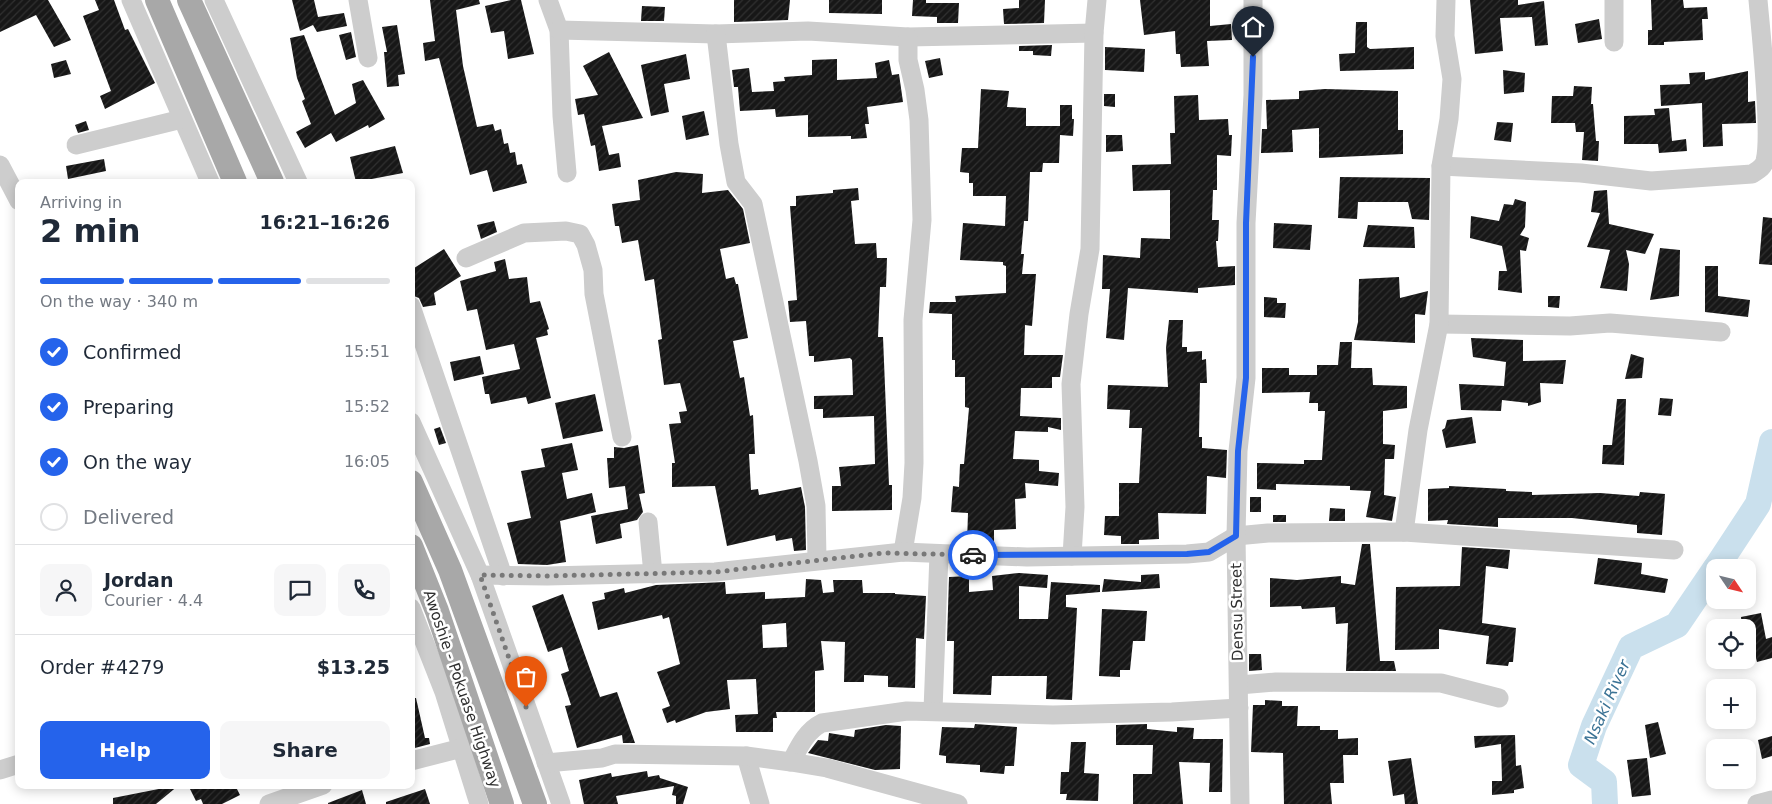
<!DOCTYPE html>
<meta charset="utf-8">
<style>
body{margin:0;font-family:"DejaVu Sans",sans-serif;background:#f6f6f7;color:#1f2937;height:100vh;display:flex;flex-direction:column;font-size:19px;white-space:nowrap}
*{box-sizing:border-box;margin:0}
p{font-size:16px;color:#747a83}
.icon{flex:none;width:28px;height:28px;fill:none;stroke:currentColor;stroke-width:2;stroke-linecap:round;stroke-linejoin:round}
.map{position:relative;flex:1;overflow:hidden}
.sheet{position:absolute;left:15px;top:179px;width:400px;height:610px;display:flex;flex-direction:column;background:#fff;border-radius:10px;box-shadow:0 2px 12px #0003}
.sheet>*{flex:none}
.needle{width:32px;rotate:125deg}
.controls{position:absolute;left:1706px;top:559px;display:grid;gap:10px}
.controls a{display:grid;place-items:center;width:50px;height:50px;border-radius:10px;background:#fff;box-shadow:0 2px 12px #0003;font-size:25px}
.pin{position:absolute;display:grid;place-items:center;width:42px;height:42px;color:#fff;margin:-51px -21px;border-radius:50% 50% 50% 0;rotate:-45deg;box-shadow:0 0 5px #0007}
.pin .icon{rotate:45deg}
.courier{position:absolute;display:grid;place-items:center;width:50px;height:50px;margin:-25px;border:4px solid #2563eb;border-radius:50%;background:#fff;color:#222;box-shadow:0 1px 6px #0007}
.summary em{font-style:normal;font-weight:700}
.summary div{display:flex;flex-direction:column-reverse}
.summary{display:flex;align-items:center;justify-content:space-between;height:85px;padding:0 25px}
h1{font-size:32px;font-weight:700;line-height:38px}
.bar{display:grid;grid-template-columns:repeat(4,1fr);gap:8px 5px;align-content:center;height:60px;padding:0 25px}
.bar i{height:6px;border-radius:4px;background:#e0e1e3}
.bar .on{background:#2563eb}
.bar p{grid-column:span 4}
.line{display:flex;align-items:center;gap:12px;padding:0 25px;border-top:1px solid #e0e1e3}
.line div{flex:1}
.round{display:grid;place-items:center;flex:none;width:52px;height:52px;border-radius:10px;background:#f6f6f7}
ol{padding:0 25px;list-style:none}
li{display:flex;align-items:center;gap:15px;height:55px}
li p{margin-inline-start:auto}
li .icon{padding:5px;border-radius:50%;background:#2563eb;color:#fff;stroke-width:4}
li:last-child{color:#747a83}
li i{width:28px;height:28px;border:2px solid #e0e1e3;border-radius:50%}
.primary-button{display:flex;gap:10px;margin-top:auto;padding:10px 25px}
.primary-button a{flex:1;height:58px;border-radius:10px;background:#2563eb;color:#fff;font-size:20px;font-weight:700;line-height:58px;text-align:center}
.primary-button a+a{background:#f6f6f7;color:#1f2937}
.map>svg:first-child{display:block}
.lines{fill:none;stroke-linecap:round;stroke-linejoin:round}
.river{stroke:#cae0ed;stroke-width:26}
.building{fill:url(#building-hatch);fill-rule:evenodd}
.minor{stroke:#cdcdcd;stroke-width:19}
.major{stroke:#a8a8a8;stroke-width:24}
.done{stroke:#787878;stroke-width:5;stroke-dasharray:0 9}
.route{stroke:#2563eb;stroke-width:6}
.labels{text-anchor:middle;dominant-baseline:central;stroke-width:5;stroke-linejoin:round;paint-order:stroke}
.street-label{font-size:15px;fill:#303030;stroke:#fff}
.water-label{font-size:16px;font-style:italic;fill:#3b7395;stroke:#fff}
</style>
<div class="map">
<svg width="1772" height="804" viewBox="0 0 1772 804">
<defs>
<pattern id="building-hatch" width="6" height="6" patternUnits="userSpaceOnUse" patternTransform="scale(1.25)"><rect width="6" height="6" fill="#171717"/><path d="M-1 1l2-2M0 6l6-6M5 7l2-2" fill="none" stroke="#303030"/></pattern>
</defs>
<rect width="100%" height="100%" fill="#fff"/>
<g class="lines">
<!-- river -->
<g class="river">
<polyline points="1716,568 1758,504 1772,442"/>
<polyline points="1605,804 1604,782 1581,765 1594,726 1631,647 1677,625 1715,569"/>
</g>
</g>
<!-- building -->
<g class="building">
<polygon points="0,0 48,0 71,40 54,47 36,15 0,32"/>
<polygon points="95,0 114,0 125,30 128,29 155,83 105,109 100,96 111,91 83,16 99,10"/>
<polygon points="292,0 314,0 318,17 344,13 347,26 317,32 313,25 300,31"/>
<polygon points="430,0 479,0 480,4 456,10 463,66 477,127 493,124 495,131 501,129 504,144 508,143 510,153 515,152 517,165 522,164 527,183 493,192 487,170 470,175 439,58 425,61 423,43 435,41"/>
<polygon points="511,0 521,0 534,54 508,59 504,31 491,33 485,6"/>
<polygon points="734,0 790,0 788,20 734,22"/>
<polygon points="829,0 882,0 882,14 829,13"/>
<polygon points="913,0 926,0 926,3 959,3 958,23 937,23 937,17 912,16"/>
<polygon points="1019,0 1045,0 1044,23 1004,24 1003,9 1019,8"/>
<polygon points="1140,0 1210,0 1210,26 1231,24 1232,40 1207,41 1209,66 1181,67 1180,54 1176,54 1175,31 1144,35"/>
<polygon points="1470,0 1518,0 1518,5 1544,1 1548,45 1535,46 1532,17 1500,18 1503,51 1475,54"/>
<polygon points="1651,0 1683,0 1684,8 1707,7 1708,19 1702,19 1703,40 1664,42 1664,45 1648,45 1648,30 1652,30"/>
<polygon points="642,6 665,7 664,21 641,21"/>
<polygon points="1599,19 1602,39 1578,43 1575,24"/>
<polygon points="1356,22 1367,22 1367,47 1370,49 1414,47 1414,69 1340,71 1339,54 1355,53"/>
<polygon points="397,25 405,74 398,75 399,86 387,87 384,52 387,52 382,27"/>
<polygon points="351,32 356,57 346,60 339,35"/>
<polygon points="304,35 335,115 356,103 352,84 363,80 385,119 369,128 368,125 336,142 331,133 305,148 296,132 311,124 302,101 305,99 297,78 290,38"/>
<polygon points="1052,45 1051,56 1033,55 1033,51 1019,51 1019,46"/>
<polygon points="1105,47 1145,49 1144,72 1105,70"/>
<polygon points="609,52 643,118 602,126 609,155 619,153 621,167 599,171 595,145 591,146 584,114 578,115 575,99 598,95 583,66"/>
<polygon points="686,54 690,79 664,84 669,112 651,116 641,65"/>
<polygon points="940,58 943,75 929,78 925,61"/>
<polygon points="837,59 837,80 877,78 875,63 889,60 892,75 899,74 903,102 867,107 869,124 865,124 867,138 851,139 851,136 808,137 808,115 776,117 775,109 740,111 738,87 734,87 732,70 749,68 752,92 774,91 773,82 785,81 784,77 812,75 812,60"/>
<polygon points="66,60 71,74 54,78 51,64"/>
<polygon points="1503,70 1525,73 1524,92 1504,94"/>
<polygon points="1748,71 1748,102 1755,101 1756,123 1722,124 1723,146 1703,147 1702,103 1661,106 1660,85 1690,84 1689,73 1705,72 1705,80"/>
<polygon points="1574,86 1592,87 1591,104 1593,104 1596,141 1599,141 1598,161 1582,160 1584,132 1576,132 1575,123 1551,123 1552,96 1573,96"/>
<polygon points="981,89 1009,91 1007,107 1026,108 1026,126 1060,126 1060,105 1072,105 1072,119 1074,119 1073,136 1060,135 1059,163 1043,163 1042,172 1030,172 1028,221 1024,221 1021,254 1024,254 1022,274 1036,274 1032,326 1025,325 1024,355 1063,355 1060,377 1052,377 1052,388 1021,388 1020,416 1061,418 1061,430 1048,427 1048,432 1015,431 1013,459 1039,460 1039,471 1059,473 1058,486 1025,483 1026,498 1015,499 1016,529 994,530 994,544 967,543 968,513 951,512 953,486 959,487 960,464 964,464 969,408 965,407 965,377 955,377 955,360 952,360 952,314 929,313 930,302 956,302 955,296 1006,293 1006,266 1003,265 1003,262 960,260 963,223 1005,226 1006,196 973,196 973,183 969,183 969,173 960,172 962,148 978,148"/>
<polygon points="1325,89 1398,91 1398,130 1403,130 1403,154 1319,158 1319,128 1292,130 1293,152 1261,153 1262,129 1267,129 1266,100 1299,99 1299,91"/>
<polygon points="1104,94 1115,94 1115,107 1104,106"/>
<polygon points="1198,95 1199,120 1228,119 1229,135 1232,135 1231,156 1217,155 1217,190 1213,190 1212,220 1219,220 1218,241 1216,241 1218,267 1235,266 1235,285 1198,288 1198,293 1128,288 1124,340 1106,338 1110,289 1102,289 1103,255 1140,258 1141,238 1170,239 1170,190 1133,191 1132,165 1171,164 1170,133 1175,133 1174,96"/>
<polygon points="1669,108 1672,141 1686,139 1687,151 1659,153 1658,144 1624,144 1624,116 1655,115 1654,109"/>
<polygon points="704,111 709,135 686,140 682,116"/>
<polygon points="86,121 89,130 78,133 75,125"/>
<polygon points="1497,122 1513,123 1511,142 1494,140"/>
<polygon points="1106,135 1122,135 1123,151 1106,152"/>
<polygon points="395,146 403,173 356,182 350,157"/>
<polygon points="104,159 106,171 68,179 66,166"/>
<polygon points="676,172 703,174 702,193 728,190 743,209 750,243 720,249 726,279 734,277 736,284 738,284 748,338 733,341 740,378 744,377 750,416 753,415 755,454 749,454 751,490 758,489 759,495 801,487 805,507 806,550 794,551 792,538 776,541 775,535 727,546 715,486 672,487 672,463 675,463 669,424 681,423 679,412 687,411 680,383 664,385 658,340 662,339 654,279 645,281 638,240 622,243 619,226 615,226 612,204 640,200 638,180"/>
<polygon points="1340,177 1430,178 1429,220 1412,219 1408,202 1358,202 1357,219 1338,218"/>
<polygon points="858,188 859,200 851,201 855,244 876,243 877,258 887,258 886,287 880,287 878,337 883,337 889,485 892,485 892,510 832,511 832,486 841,486 839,467 875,464 874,416 823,418 823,409 814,409 814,396 853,395 852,360 850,358 814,362 814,356 809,356 806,321 790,322 788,301 797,300 790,206 796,206 796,196 833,193 833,190"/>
<polygon points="1607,190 1609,224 1654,234 1645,254 1626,250 1629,264 1627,291 1600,288 1610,250 1587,247 1600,213 1591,212 1594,191"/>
<polygon points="1515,199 1526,202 1525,227 1520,235 1529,238 1526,251 1520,250 1522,293 1498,290 1499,271 1507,271 1502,246 1470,238 1471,216 1499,221 1504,204 1513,205"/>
<polygon points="1763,217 1772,218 1772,265 1759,264"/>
<polygon points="494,221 497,232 481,239 477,225"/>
<polygon points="1274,223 1312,225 1310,250 1273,248"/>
<polygon points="1368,225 1414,227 1415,248 1363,247"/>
<polygon points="1660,248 1680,250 1679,296 1650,300"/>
<polygon points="444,249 461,276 434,293 436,305 423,307 419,298 411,295 411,270"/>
<polygon points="505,259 509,279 527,277 530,303 540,301 549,329 547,330 548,335 536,338 551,398 528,404 526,397 491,404 489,394 485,394 482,377 520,369 514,344 486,350 477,309 467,311 460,281 496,271 494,262"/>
<polygon points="1705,266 1718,266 1718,296 1750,300 1748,317 1705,312"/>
<polygon points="1399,277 1400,298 1428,291 1425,315 1415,314 1415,343 1354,340 1358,322 1359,279"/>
<polygon points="1548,296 1560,296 1559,308 1548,307"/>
<polygon points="1264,297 1277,298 1277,303 1286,303 1285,318 1264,317"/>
<polygon points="1169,320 1183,320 1182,347 1187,347 1187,352 1202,351 1202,360 1206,359 1207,383 1200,383 1199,437 1202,437 1202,448 1227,450 1226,478 1207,476 1206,514 1158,513 1159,539 1139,540 1139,544 1121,544 1121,536 1104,535 1105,516 1119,516 1119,483 1139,483 1142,428 1129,428 1130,410 1107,409 1108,385 1168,387 1166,348"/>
<polygon points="1471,338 1523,340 1523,361 1566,360 1563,384 1540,383 1541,402 1528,406 1528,403 1502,400 1501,411 1461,410 1459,384 1504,386 1506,362 1473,357"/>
<polygon points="1340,342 1352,342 1351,368 1372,368 1373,385 1407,386 1407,408 1383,411 1383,444 1395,445 1394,459 1385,459 1384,495 1396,497 1392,521 1366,517 1371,491 1350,490 1350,486 1276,484 1276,490 1257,489 1257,463 1304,464 1304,460 1322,460 1325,411 1318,411 1318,403 1309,403 1310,392 1262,393 1262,368 1289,368 1289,375 1317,375 1317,365 1338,365"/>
<polygon points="1631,354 1644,358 1642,378 1625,379"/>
<polygon points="480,356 484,374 454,381 450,362"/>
<polygon points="595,394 603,431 563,439 555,403"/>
<polygon points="1660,398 1673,399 1671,416 1658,415"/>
<polygon points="1617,399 1626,399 1624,465 1602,464 1603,445 1612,445"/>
<polygon points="1472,417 1476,443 1446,448 1442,430 1445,428 1447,420"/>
<polygon points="440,427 446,443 439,445 434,429"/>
<polygon points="572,443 578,470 562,473 567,499 592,493 596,512 560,521 566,562 547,565 518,564 507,523 531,518 521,471 545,467 541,449"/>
<polygon points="638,445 645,493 639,494 643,512 637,520 620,524 622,538 596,544 591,516 628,509 625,486 609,488 607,458 614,458 614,447 624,448"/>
<polygon points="1449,486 1506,489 1506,491 1532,492 1532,495 1600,493 1639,496 1640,492 1665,494 1662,535 1637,533 1637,525 1572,518 1498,518 1498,527 1447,524 1448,520 1428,521 1428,489 1449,488"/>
<rect x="1250" y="497" width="11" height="15"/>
<polygon points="1330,508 1345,509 1345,521 1329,521"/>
<rect x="1273" y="515" width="13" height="7"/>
<polygon points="1362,544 1370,544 1380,661 1394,661 1396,671 1346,671 1348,623 1336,624 1335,607 1302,609 1301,606 1270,607 1270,578 1297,580 1341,576 1341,583 1355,585"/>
<polygon points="1462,547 1510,550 1508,569 1486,566 1482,623 1516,628 1513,662 1509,662 1508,666 1486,664 1489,636 1439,629 1439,649 1395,650 1396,587 1460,586"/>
<polygon points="1598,558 1642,563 1641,574 1668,579 1665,593 1594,584"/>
<polygon points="1019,573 1048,575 1047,588 1019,586 1019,619 1048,619 1051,582 1100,585 1100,592 1066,595 1066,607 1077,608 1072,700 1046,699 1047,676 992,676 991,695 953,694 954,641 947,641 949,577 969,576 969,592 993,590 992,576"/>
<polygon points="1159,574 1160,588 1102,592 1104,579 1141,582 1141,575"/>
<path d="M806 579 821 580 823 593 834 592 833 580H862L863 593H895V594L926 596 924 639 916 638 915 688 888 687V676L864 675V682H844L845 642 821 641 824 670 815 671V712H776L777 718H773V732H736L735 715 758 714 756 679 727 680 730 709 706 712 676 723 675 720 667 723 662 709 670 706 657 672 680 664 669 617 663 619 662 615 598 630 592 602 605 599 604 593 624 588 625 593 656 585 725 582 726 594 765 592V599L805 597ZM786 623 787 647 763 648 762 625Z"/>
<polygon points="563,594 600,697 617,692 635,743 623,743 622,735 577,748 565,706 571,705 561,674 569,671 562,647 548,652 532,606"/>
<polygon points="1102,609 1147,611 1145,641 1133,641 1130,670 1120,670 1120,677 1099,676"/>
<polygon points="1761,613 1766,639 1772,637 1772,658 1757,662 1748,628 1742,628 1741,617"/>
<polygon points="1249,654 1261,654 1262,670 1249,671"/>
<polygon points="411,698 416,698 425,738 429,738 430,744 411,749"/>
<polygon points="1265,700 1282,701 1282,706 1298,706 1297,726 1320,726 1320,730 1338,730 1338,739 1358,738 1358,755 1343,755 1344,783 1330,783 1332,804 1284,804 1283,753 1251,752 1253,705 1265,705"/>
<polygon points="1658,722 1666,754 1650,758 1645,725"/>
<polygon points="975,724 1017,727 1014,766 1005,766 1004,774 980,772 980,765 946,763 946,756 939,755 942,727 974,728"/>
<polygon points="1147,724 1147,729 1177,732 1177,727 1194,728 1193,739 1223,739 1222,792 1209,792 1210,763 1179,762 1183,804 1133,804 1133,774 1152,774 1153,745 1116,745 1116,725"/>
<polygon points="886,725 901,726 900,769 875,770 808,753 818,740 828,741 829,733 854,737 855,730"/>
<polygon points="1515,735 1516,766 1521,765 1524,788 1514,790 1514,793 1492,795 1492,781 1502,781 1501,744 1475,748 1474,736"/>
<polygon points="1772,736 1772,756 1762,759 1758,740"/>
<polygon points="1071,742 1086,742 1084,773 1099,774 1098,801 1066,800 1067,794 1060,794 1061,772 1069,772"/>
<polygon points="1411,758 1418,804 1405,804 1404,794 1393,796 1388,761"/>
<polygon points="1647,758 1651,795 1632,797 1627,760"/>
<polygon points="647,771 648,777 659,775 660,778 688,787 683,804 676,804 676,796 672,795 674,786 616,796 618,804 584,804 579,780 611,773 612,777"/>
<polygon points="179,785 156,804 113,804 113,798"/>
<polygon points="188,785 235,785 240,795 222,804 203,804 201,799 196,801"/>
<polygon points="425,789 430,804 386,804 386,802"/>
<polygon points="362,790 366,804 328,804 328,803"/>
</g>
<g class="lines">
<!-- minor -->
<g class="minor">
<polyline points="131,0 210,182"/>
<polyline points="214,0 298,182"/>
<polyline points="358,0 368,58"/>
<polyline points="548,0 559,30 562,116 567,173"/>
<polyline points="559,30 716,34 808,31 908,37 1094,33"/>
<polyline points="716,34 729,144 736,182 753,204 808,461 816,506 817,559"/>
<polyline points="1614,42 1614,0"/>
<polyline points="76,145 182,119"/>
<polyline points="0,165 19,201"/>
<path d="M1441 166 1581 173 1651 181 1752 174C1758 170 1763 168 1765 161 1772 134 1761 34 1758 0"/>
<polyline points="466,258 524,233 566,231 580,234 586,245 593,270 594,294 622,437"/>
<polyline points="411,306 503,576"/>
<polyline points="1439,324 1570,326 1610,323 1721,332"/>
<polyline points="411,422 480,575 561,804"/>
<polyline points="648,522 653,574"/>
<polyline points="1404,532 1418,430 1439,324 1441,166 1449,119 1452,79 1445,36 1446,0"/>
<polyline points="903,552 912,498 914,463 913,320 922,220 919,120 915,90 908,60 908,37"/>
<polyline points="1072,556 1075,507 1071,384 1079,314 1090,249 1094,33 1097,0"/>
<polyline points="480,575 547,576 715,572 903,552 1027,557 1187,554 1209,552 1236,536 1268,533 1404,532 1674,550"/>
<polyline points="411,608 444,692 479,804"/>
<polyline points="1239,685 1276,682 1441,683 1499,698"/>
<polyline points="933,710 939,554"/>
<polyline points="746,756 760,804"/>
<polyline points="411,761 462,748"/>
<path d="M791 762C799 747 806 731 822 723L907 711 1053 715 1172 712 1239 708"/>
<polyline points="546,763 602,758 615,754 746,756 791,762 827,768 958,804"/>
<polyline points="0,770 19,764"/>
<polyline points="269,804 323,785"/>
<polyline points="1240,804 1236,536 1238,451 1246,378 1246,223 1253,95 1253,0"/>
<polyline points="1757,804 1772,800"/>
</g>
<!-- major -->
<g class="major">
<polyline points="157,0 235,182"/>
<polyline points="189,0 272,182"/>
<polyline points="411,482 450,570 535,804"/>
<polyline points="411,546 437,611 502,804"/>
</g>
</g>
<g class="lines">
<!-- done -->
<polyline class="done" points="526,707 480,575 547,576 715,572 883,553 973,555"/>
<!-- route -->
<polyline class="route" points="973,555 1187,554 1209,552 1236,536 1238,451 1246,378 1246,223 1253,57"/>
</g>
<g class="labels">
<!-- street labels -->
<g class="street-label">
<text transform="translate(1237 612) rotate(-91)">Densu Street</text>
<text transform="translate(462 689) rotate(71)">Awoshie - Pokuase Highway</text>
</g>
<!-- water labels -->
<g class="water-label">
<text transform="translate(1607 702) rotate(-66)">Nsaki River</text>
</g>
</g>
</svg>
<div class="controls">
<a><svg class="needle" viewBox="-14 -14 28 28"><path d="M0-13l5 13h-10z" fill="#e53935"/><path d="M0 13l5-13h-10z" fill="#747a83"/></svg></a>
<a><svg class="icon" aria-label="locate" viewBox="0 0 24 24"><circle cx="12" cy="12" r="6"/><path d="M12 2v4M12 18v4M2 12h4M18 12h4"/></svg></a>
<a>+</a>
<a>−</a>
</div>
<div class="pin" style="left:526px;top:707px;background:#ea580c"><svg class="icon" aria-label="bag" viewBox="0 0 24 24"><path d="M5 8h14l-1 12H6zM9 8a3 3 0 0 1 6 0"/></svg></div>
<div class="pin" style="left:1253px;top:57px;background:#1f2937"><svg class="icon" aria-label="home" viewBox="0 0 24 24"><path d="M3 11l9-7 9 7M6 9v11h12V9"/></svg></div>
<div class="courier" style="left:973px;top:555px"><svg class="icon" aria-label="car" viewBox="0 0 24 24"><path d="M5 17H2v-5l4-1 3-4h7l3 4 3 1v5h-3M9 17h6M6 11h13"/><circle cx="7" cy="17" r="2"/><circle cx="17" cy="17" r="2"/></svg></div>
<section class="sheet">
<div class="summary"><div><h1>2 min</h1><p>Arriving in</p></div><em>16:21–16:26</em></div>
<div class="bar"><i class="on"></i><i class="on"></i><i class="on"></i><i></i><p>On the way · 340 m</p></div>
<ol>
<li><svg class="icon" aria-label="check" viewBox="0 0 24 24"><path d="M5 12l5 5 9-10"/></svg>Confirmed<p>15:51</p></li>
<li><svg class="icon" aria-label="check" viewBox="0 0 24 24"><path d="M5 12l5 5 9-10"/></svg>Preparing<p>15:52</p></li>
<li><svg class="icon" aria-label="check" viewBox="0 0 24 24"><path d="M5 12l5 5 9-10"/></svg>On the way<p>16:05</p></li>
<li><i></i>Delivered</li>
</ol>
<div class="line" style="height:90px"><a class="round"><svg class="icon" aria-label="person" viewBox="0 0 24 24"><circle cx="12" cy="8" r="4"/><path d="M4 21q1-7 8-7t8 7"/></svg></a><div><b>Jordan</b><p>Courier · 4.4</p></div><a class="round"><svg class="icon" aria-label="chat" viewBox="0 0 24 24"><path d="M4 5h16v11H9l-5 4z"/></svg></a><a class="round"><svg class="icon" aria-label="phone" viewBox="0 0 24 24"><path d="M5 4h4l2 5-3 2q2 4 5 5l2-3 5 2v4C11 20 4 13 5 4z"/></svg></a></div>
<div class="line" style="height:65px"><div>Order #4279</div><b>$13.25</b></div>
<div class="primary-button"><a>Help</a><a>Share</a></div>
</section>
</div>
